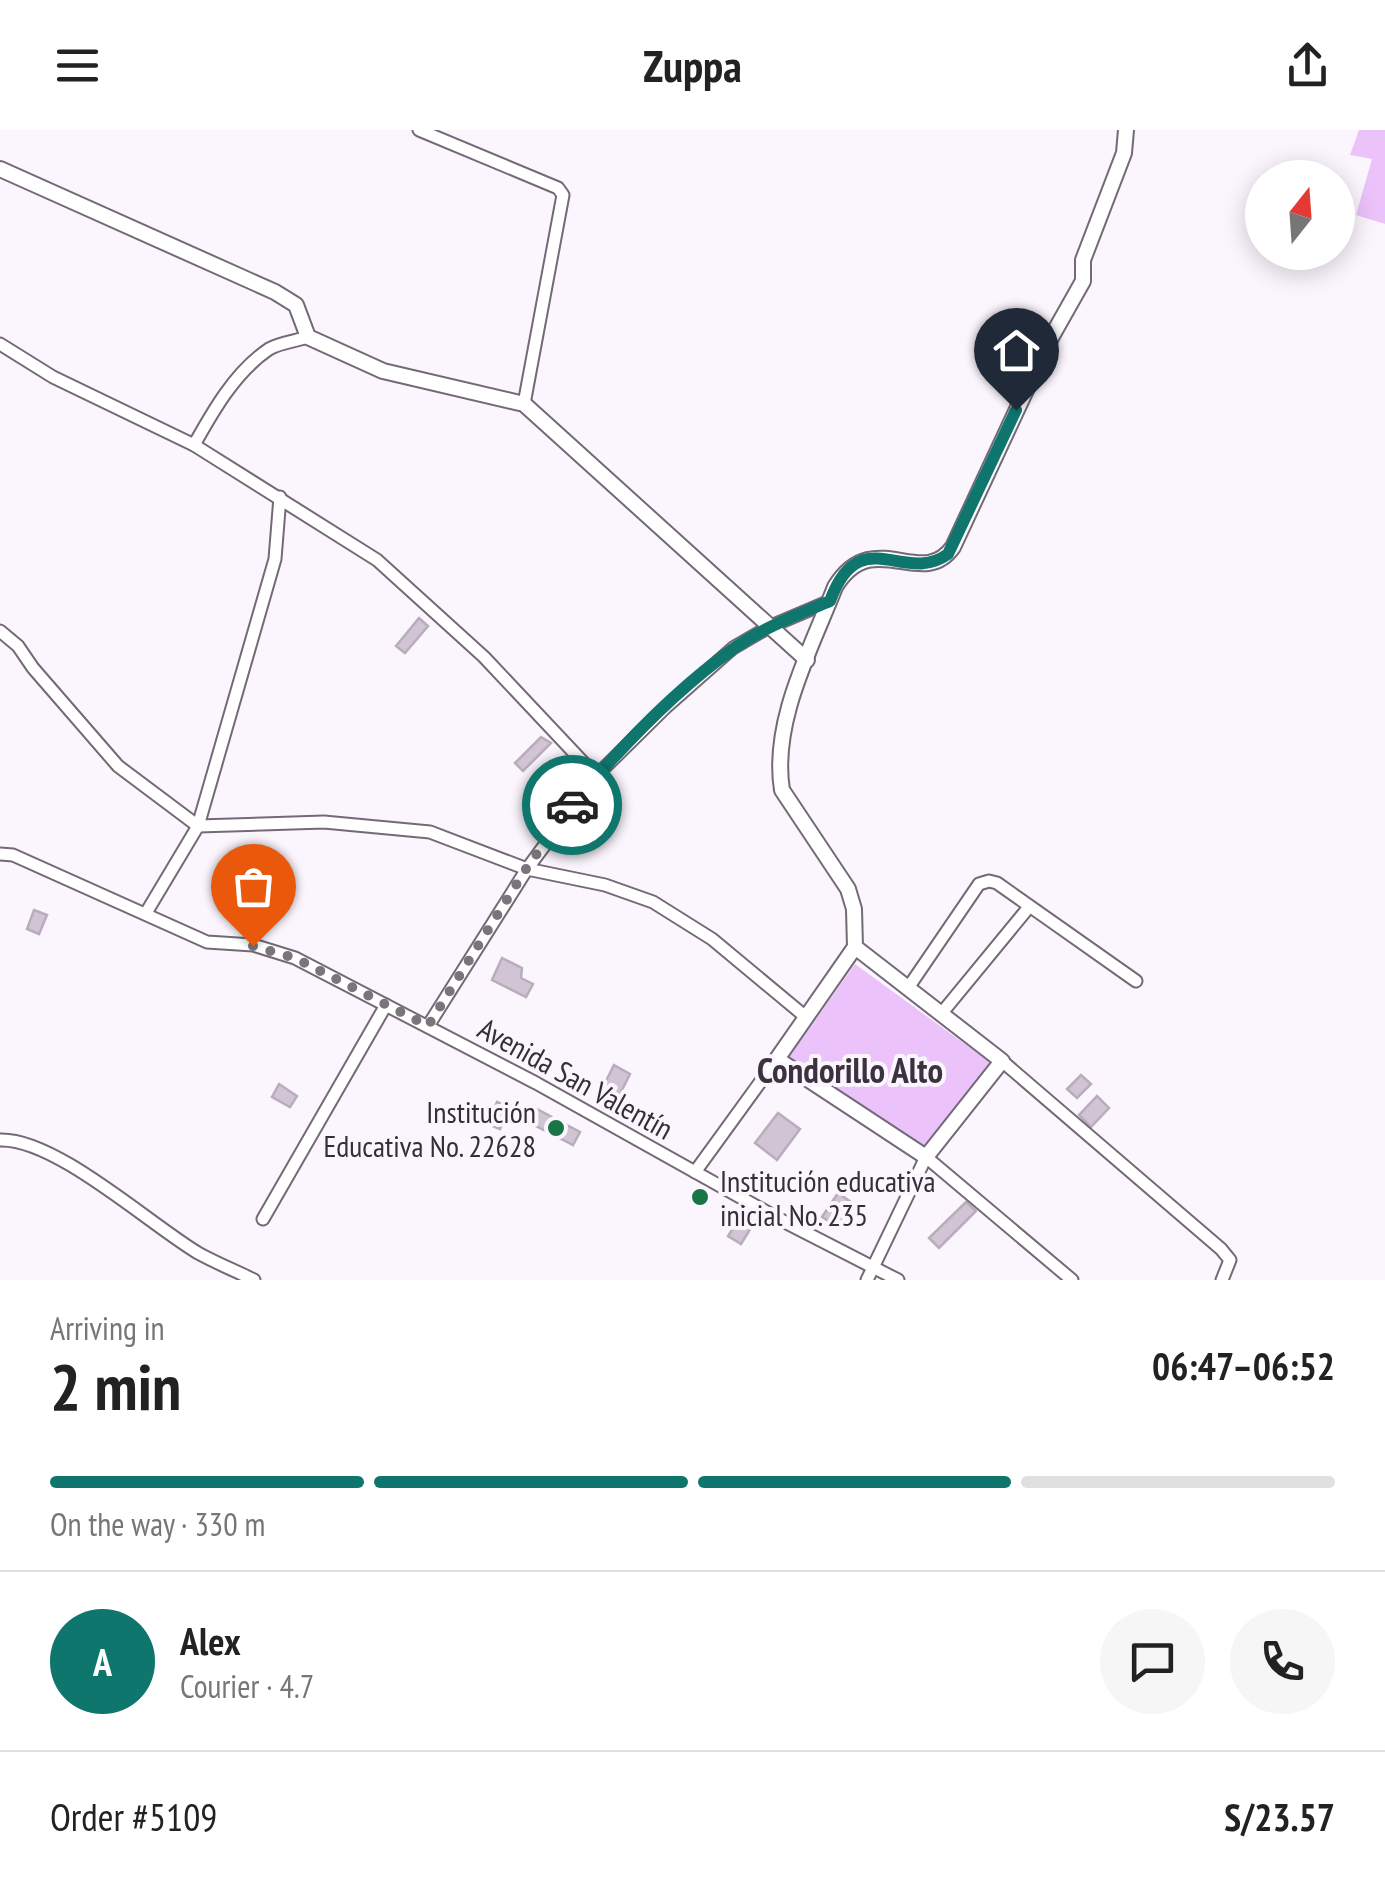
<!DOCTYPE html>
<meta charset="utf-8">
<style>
body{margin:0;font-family:"PT Sans Narrow",sans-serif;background:#f6f6f6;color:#222;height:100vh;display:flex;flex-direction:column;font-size:38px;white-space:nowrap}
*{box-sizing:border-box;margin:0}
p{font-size:32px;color:#767676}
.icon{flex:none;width:55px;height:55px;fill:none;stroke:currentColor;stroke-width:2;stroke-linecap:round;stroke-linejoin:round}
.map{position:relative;height:1150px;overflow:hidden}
.drawer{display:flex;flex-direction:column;background:#fff;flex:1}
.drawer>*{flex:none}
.needle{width:65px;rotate:17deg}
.controls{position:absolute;left:1245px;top:30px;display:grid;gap:20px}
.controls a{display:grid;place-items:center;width:110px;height:110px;border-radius:50%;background:#fff;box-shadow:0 5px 25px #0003;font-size:50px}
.pin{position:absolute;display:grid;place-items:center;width:85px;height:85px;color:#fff;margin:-102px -42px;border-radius:50% 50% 50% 0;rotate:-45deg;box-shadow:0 0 10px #0007}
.pin .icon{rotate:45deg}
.courier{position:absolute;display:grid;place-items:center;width:100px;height:100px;margin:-50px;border:8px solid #0f766e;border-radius:50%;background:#fff;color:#222;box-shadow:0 2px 12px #0007}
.head em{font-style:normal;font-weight:800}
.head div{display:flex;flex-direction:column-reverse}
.head{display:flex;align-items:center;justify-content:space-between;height:170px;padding:0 50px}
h1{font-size:65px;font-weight:800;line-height:75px}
.bar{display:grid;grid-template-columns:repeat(4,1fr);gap:15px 10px;align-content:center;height:120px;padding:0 50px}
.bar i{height:12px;border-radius:8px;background:#e0e0e0}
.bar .selected{background:#0f766e}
.bar p{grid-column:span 4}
.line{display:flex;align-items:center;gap:25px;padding:0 50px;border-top:2px solid #e0e0e0}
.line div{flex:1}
.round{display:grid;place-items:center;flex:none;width:105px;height:105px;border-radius:52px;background:#f6f6f6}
header{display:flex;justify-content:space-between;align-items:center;height:130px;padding:0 50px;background:#fff;font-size:45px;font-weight:800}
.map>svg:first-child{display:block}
.green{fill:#ebc2fa}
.building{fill:#d1c5d5;stroke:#b9adbd;stroke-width:2.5}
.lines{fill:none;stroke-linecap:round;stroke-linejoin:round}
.minor-casing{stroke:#736977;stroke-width:15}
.tertiary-casing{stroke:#736977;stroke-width:18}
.minor{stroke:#fff;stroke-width:11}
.tertiary{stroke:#fff;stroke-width:14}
.done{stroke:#7a757c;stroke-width:10;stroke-dasharray:0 18}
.route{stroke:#0f766e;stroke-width:12}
.poi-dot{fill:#197448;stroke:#fbf6fd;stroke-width:4}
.labels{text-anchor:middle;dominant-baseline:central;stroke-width:8;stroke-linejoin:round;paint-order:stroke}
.street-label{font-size:30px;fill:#342f36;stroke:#fbf6fd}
.poi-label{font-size:30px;fill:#342f36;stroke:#fbf6fd;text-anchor:end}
.quarter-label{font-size:35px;font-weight:bold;fill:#3c323f;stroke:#fbf6fd}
</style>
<header><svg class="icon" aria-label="menu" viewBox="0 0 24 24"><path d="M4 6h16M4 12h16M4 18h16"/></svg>Zuppa<svg class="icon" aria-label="share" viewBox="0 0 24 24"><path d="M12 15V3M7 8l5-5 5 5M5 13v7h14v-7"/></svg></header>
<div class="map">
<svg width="1385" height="1150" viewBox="0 0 1385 1150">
<rect width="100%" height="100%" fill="#fbf6fd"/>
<!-- green -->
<g class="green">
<polygon points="1359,0 1385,0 1385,94 1356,85 1372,29 1350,25"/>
<polygon points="855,834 991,933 923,1017 789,927"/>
</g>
<!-- building -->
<g class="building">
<polygon points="419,488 428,496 405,523 396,516"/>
<polygon points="541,607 551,613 523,641 515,633"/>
<polygon points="34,780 47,785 39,804 27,799"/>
<polygon points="502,828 522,838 521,848 533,854 526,867 492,850"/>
<polygon points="614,935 630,944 620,964 604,955"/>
<polygon points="1081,945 1091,954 1077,968 1067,959"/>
<polygon points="279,954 297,966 290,977 272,967"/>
<polygon points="1097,966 1109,978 1091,997 1079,985"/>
<polygon points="497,972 509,977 500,999 488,994"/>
<polygon points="537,979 580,1002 573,1015 530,993"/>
<polygon points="778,983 800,999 777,1030 755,1013"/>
<polygon points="838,1063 854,1074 839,1098 822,1087"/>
<polygon points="966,1072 976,1081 939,1118 929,1108"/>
<polygon points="738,1090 751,1098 741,1114 728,1106"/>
</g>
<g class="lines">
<!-- minor casing -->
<g class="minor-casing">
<g id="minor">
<polyline points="419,0 558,58 563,65 524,274"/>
<polyline points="0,214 53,247 194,315 377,430 484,527 596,646"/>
<path d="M194 315C213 281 235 242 269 219 279 213 296 211 308 207"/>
<polyline points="0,501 18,516 33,538 118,636 198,696 324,692 430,702 527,739 605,755 653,772 712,809 807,888"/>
<polyline points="0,724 13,725 207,812 253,815 295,828 536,953 781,1090 898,1150"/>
<polyline points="146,783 198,696 275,429 280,367"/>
<polyline points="908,858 979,754 989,751 997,753 1136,851"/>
<polyline points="941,884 1029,777"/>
<polyline points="428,896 527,739 596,646 665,578 733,518 769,497 830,471"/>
<polyline points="1002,931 1221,1119 1230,1130 1222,1150"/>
<path d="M0 1010C55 1008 148 1093 198 1123 216 1133 236 1141 254 1150"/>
<polyline points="695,1042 777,929"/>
<polyline points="263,1089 386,875"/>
<polyline points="867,1150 926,1027 1072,1150"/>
</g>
</g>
<!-- tertiary casing -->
<g class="tertiary-casing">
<g id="tertiary">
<polyline points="0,39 275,162 296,175 308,207 383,241 524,274 807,530"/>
<path d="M855 817 1002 931 926 1027 777 929 855 817 854 779 848 759 782 660C771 592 811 519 835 457 873 395 922 461 953 417L1048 213 1083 151V130L1124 23 1126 0"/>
</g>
</g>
<!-- minor -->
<use href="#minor" class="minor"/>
<!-- tertiary -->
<use href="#tertiary" class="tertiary"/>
</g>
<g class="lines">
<!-- done -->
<polyline class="done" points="253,816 295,828 428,896 526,739 572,675"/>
<!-- route -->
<path class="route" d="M572 675C619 619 674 561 733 519 762 498 797 485 830 471 860 390 904 456 948 424L1016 280"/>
</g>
<!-- markers -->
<g class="poi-dot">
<circle cx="556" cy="998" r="10"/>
<circle cx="700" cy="1067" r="10"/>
</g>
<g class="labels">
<!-- street labels -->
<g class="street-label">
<text transform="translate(576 948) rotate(29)">Avenida San Valentín</text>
</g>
<!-- poi labels -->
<g class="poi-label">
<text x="536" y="981">Institución<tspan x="536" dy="34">Educativa No. 22628</tspan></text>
<text x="720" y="1050" text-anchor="start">Institución educativa<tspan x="720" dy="34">inicial No. 235</tspan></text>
</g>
<!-- quarter labels -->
<g class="quarter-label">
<text x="850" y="940">Condorillo Alto</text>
</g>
</g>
</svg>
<div class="controls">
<a><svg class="needle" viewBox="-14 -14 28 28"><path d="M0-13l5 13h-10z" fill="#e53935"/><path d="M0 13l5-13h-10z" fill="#767676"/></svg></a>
</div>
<div class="pin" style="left:253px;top:816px;background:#ea580c"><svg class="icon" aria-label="bag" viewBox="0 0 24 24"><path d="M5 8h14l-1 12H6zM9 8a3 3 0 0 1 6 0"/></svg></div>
<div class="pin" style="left:1016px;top:280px;background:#1f2937"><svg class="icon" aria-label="home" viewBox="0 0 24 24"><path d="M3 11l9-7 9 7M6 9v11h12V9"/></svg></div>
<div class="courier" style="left:572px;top:675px"><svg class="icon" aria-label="car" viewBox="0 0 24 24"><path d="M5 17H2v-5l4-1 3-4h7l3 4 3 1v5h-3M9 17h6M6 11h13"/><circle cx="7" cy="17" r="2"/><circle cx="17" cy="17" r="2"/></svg></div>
</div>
<section class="drawer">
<div class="head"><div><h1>2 min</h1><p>Arriving in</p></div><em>06:47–06:52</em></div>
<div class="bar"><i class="selected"></i><i class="selected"></i><i class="selected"></i><i></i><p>On the way · 330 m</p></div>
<div class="line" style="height:180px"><b class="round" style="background:#0f766e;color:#fff">A</b><div><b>Alex</b><p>Courier · 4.7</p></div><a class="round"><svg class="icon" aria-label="chat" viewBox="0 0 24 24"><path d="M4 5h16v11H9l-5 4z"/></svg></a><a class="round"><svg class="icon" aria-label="phone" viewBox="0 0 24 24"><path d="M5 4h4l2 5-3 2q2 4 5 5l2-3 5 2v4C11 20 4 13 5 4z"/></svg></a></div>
<div class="line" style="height:130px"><div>Order #5109</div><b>S/23.57</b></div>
</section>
